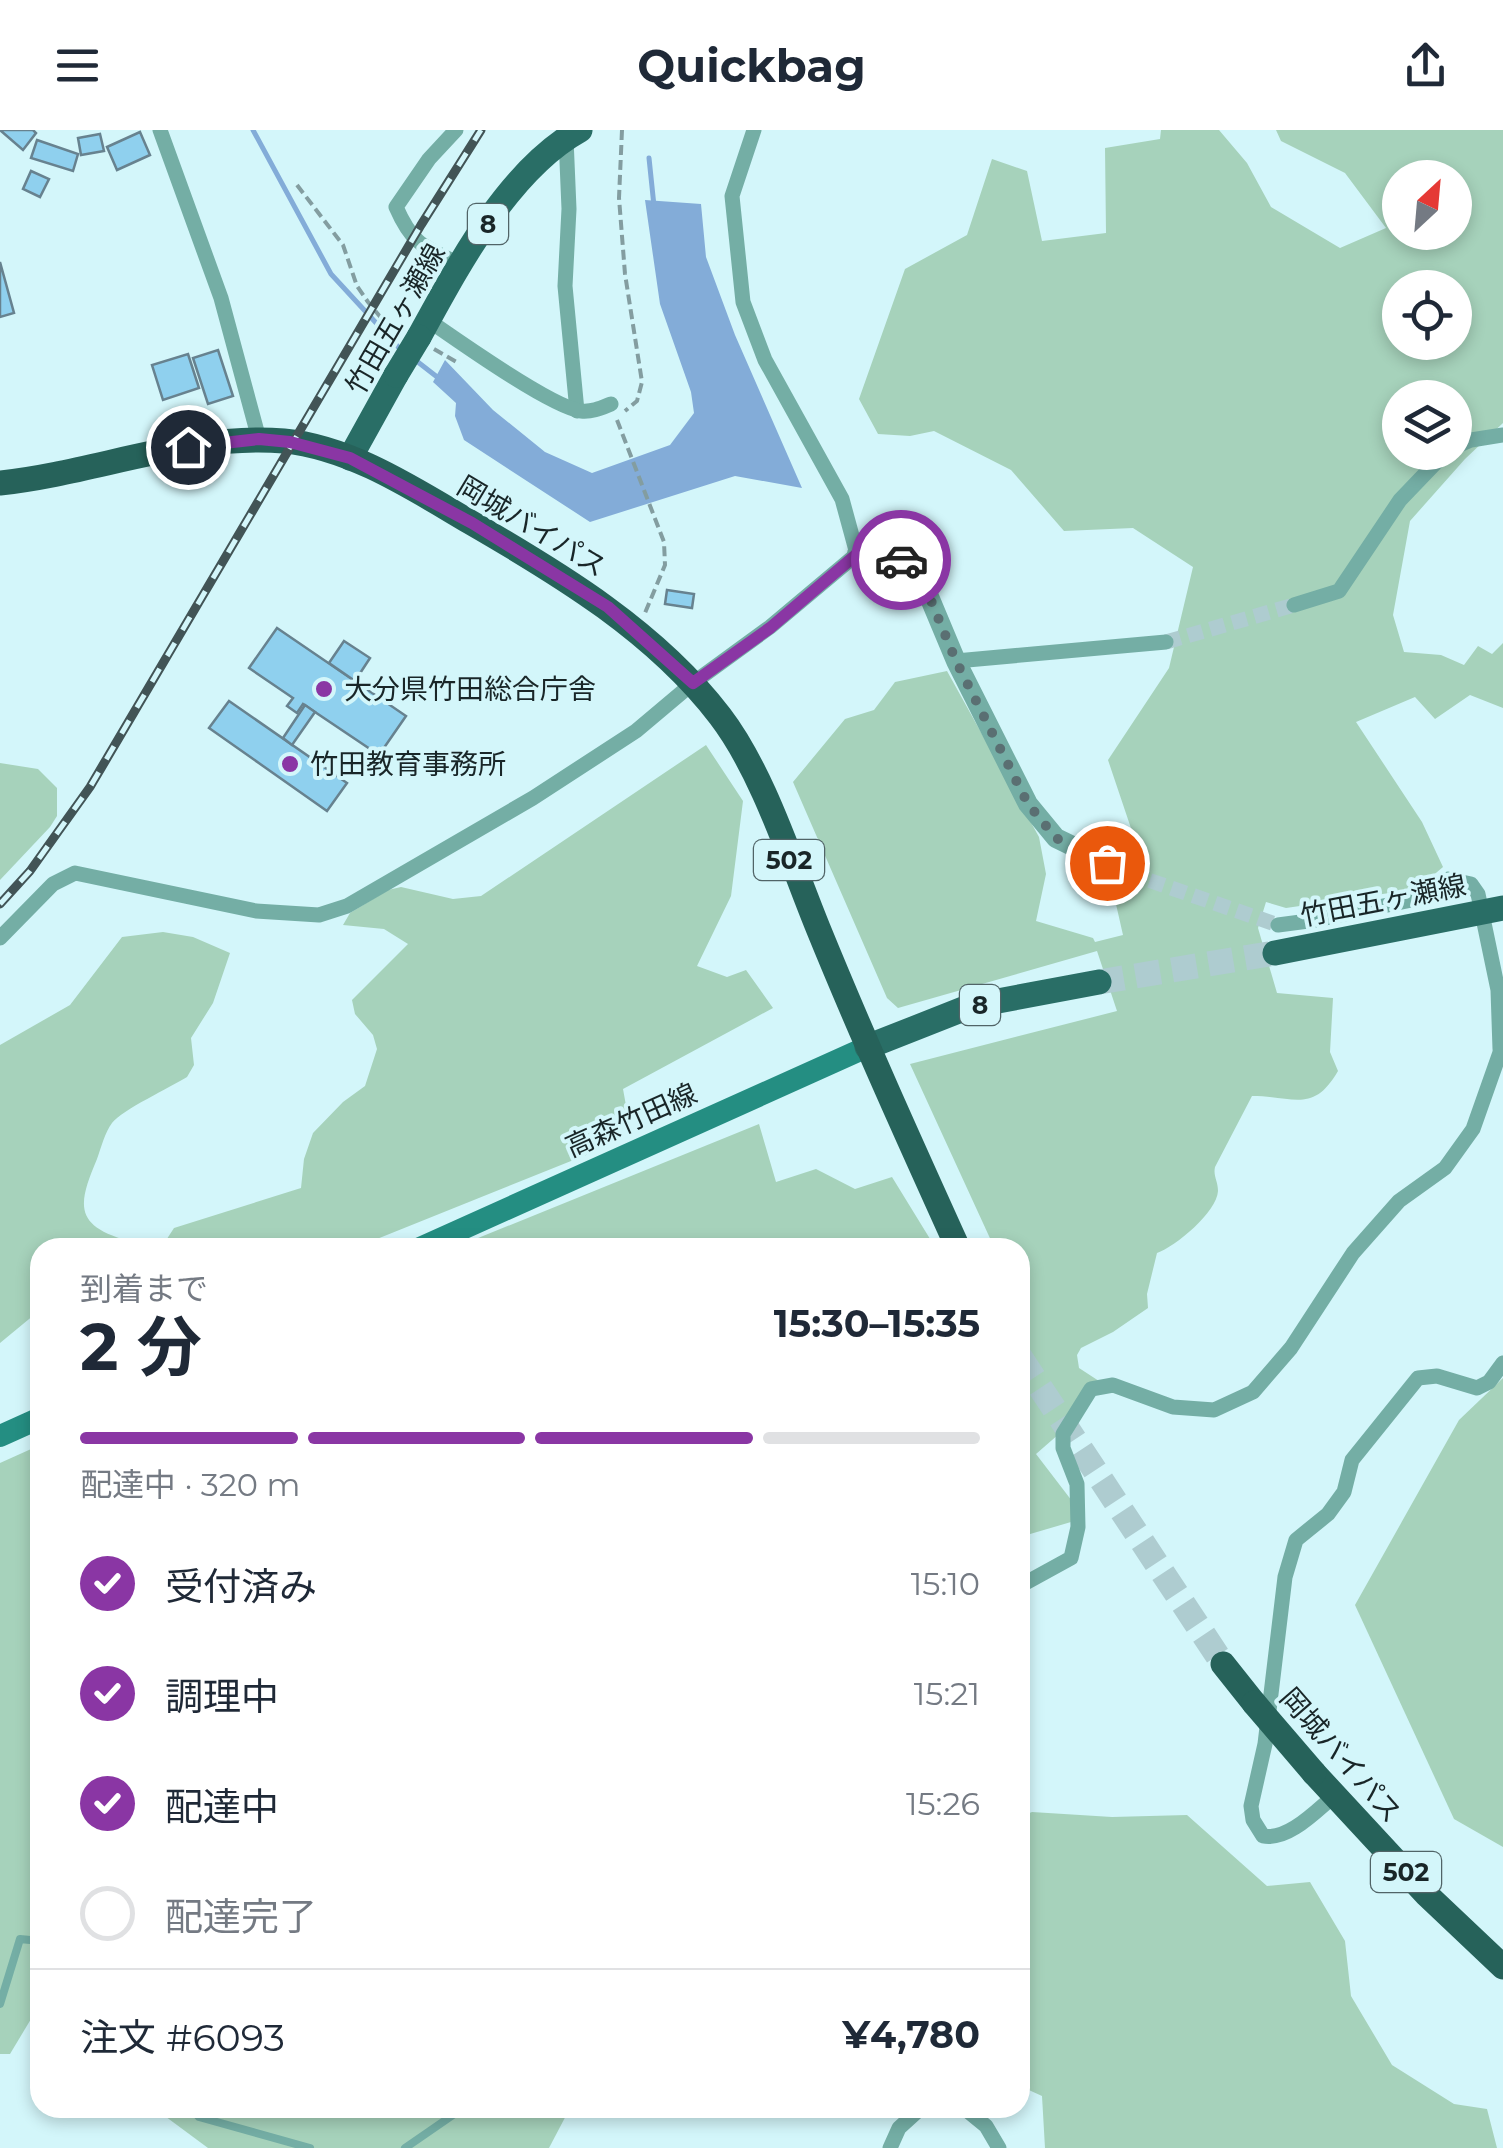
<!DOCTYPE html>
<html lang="ja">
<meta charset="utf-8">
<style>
body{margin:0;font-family:Montserrat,"Noto Sans JP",sans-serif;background:#f2f2f3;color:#1f2937;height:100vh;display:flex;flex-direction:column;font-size:38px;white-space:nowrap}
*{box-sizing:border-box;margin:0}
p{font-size:32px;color:#747a83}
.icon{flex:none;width:55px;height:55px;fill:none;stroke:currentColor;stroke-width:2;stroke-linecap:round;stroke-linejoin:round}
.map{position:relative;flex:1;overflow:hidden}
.drawer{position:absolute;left:30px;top:1108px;width:1000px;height:880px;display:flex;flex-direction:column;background:#fff;border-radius:30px;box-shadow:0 5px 15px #0003}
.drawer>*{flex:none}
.needle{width:65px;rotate:26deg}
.fabs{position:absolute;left:1382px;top:30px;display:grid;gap:20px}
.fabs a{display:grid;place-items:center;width:90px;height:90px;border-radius:50%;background:#fff;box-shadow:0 5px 15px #0003;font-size:50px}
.pin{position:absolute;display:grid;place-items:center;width:85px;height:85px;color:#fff;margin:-42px;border:5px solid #fff;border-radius:50%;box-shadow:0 2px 10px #0007}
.courier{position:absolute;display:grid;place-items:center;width:100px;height:100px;margin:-50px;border:8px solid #8a36a4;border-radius:50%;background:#fff;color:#222;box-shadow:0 2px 12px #0007}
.headline em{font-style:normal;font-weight:700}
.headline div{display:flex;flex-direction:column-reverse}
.headline{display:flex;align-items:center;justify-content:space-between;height:170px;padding:0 50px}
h1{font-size:65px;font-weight:700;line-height:75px}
.bar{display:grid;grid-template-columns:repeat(4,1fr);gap:15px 10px;align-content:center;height:120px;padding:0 50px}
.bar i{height:12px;border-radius:8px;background:#e0e1e3}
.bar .on{background:#8a36a4}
.bar p{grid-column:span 4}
.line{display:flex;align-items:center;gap:25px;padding:0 50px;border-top:2px solid #e0e1e3}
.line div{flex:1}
ol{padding:0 50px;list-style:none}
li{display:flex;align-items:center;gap:30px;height:110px}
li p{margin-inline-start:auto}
li .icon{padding:10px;border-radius:50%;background:#8a36a4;color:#fff;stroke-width:4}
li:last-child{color:#747a83}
li i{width:55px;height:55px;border:5px solid #e0e1e3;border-radius:50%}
header{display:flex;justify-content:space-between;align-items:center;height:130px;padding:0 50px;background:#fff;font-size:45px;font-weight:700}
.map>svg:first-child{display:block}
.green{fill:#a6d2bb;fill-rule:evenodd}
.water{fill:#83acd8}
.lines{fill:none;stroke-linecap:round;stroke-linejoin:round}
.stream{stroke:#83acd8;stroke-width:5}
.building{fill:#8fd0ee;stroke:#67828f;stroke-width:2.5}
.minor-tunnel{stroke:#aeccd0;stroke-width:15;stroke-dasharray:15 8;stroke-linecap:butt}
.primary-tunnel{stroke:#aeccd0;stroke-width:25;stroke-dasharray:25 12;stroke-linecap:butt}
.trunk-tunnel{stroke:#aeccd0;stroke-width:25;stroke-dasharray:25 12;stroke-linecap:butt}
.path{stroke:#839da0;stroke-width:4;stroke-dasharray:10 5;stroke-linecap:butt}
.service{stroke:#74aea5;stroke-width:8}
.minor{stroke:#74aea5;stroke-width:15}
.tertiary{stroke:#74aea5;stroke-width:20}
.secondary{stroke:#248e82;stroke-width:22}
.primary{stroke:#296e66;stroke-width:25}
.trunk{stroke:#26625a;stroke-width:25}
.rail-casing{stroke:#425456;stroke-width:9}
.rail{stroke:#d3f6fa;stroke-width:5;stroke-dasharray:15;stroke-linecap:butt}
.primary-bridge{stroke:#296e66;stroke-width:25}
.trunk-bridge{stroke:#26625a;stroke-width:25}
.done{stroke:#5a6f72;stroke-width:10;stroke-dasharray:0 18}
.route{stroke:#8a36a4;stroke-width:12}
.poi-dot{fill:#8a36a4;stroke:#d3f6fa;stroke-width:4}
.labels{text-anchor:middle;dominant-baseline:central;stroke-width:8;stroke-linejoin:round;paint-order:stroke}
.shield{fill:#d3f6fa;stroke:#516467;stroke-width:2.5}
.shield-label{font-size:25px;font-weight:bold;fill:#192628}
.street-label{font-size:28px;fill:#192628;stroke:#d3f6fa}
.poi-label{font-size:28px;fill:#192628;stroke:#d3f6fa;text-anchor:start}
</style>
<header><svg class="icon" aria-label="menu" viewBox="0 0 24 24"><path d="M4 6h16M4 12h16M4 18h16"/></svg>Quickbag<svg class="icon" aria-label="share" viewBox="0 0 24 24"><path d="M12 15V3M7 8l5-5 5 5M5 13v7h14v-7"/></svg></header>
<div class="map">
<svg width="1503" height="2018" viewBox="0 0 1503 2018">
<rect width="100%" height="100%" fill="#d3f6fa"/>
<!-- green -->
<g class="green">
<path d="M1161 0H1219L1247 33 1271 77 1340 118 1386 98 1345 43 1281 11 1276 0H1503V293L1465 329 1410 391 1393 485 1404 522 1441 525 1464 535 1478 516 1492 524 1503 513V578L1470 565 1435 589 1415 567 1356 592 1422 692 1443 737 1417 759 1286 778 1266 772 1258 798 1277 863 1333 868 1330 922 1338 941C1313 984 1294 966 1252 966L1215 1037C1213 1046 1218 1051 1218 1061 1217 1082 1175 1117 1157 1123L1147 1164 1148 1178 1113 1202 1081 1218 1077 1225 1079 1238 1102 1253 1067 1297 1036 1324 1072 1371 1071 1392 1020 1407V1118L994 1117 910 934 1117 881 1097 821 898 878 887 868 793 652 845 589 874 580 895 552 947 541 1039 707 1046 744 1036 791 1093 808 1095 812 1123 805 1113 761 1128 759 1140 725 1108 630 1169 538 1193 437 1133 398 1064 401 1011 340 934 301 910 306 878 304 859 269 905 139 967 105 992 29 1027 41 1042 111 1106 103 1105 18 1160 9ZM1400 48H1455V102H1400ZM1400 158H1455V212H1400ZM1400 268H1455V322H1400Z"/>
<polygon points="706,615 743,671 731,766 697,836 727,847 746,840 773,878 623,959 629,992 591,1023 357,1117 161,1118 174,1098 301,1058 304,1029 313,1003 343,972 365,956 377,919 373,905 355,884 352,870 408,814 384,799 343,795 350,783 388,760 401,757 453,769 481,766"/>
<polygon points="0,633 38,639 57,658 57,686 50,697 0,750"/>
<path d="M163 802 193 807 230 823 213 873 191 908 194 935 187 947C171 957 122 980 112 993 105 1002 101 1018 97 1029 78 1074 73 1096 129 1111L120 1117 40 1118V1180L0 1213V915L70 875 122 807Z"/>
<polygon points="759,994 776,1052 816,1039 855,1059 892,1047 935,1117 456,1117"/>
<polygon points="1503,1248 1503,1717 1454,1689 1355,1475 1459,1290"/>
<polygon points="40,1315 40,1874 10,1924 0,1924 0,1333"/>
<polygon points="1032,1682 1112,1687 1187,1685 1267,1756 1310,1752 1345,1811 1351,1866 1392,1935 1454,1974 1487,1979 1497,2018 1045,2018 1042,1966 1020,1956 1020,1687"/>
<polygon points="154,1978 570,1978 549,2018 208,2018"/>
</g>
<!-- water -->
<polygon class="water" points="645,70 701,74 706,127 735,205 802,358 735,346 590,392 464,310 455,286 456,273 433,252 445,230 493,280 545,322 592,343 670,315 694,283 691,262 660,174"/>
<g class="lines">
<!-- stream -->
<g class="stream">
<polyline points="253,0 331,144 401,220"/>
<polyline points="649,28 654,76"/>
<polyline points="414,229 441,250"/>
</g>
</g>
<!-- building -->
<g class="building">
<polygon points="0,0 33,0 36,3 23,20"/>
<polygon points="140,2 150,25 117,40 107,17"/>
<polygon points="100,4 104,21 81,25 78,8"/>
<polygon points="37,10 78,24 73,41 31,28"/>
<polygon points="31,41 49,49 40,67 23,59"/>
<polygon points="0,132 14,183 0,187"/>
<polygon points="218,220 233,266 208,274 193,228"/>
<polygon points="188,224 199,258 163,270 152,235"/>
<polygon points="667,460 694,464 692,478 665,474"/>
<polygon points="277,498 406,586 379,625 303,574 297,583 287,576 293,568 249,538"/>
<polygon points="344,511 370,528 355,551 329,533"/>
<polygon points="229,571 347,653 327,681 209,598"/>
<polygon points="305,575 315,582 292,615 283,608"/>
</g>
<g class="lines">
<!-- minor-tunnel -->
<g class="minor-tunnel">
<polyline points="1166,512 1294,475"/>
<polyline points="1128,743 1278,795"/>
</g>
<!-- primary-tunnel -->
<polyline class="primary-tunnel" points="1099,852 1275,823"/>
<!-- trunk-tunnel -->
<polyline class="trunk-tunnel" points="1020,1227 1223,1534"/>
<!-- path -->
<g class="path">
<polyline points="622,0 619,68 625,144 642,252 637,271 625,281"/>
<polyline points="297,55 343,115 357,156 368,172 382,189 399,199"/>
<polyline points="434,219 460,234"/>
<polyline points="617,290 664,412 665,435 645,483"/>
<polyline points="718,1978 758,1978"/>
</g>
<!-- service -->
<g class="service">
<polyline points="0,1874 20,1809 40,1811"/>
<polyline points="191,1978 199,1987 310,2018"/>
<polyline points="405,2018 463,1978"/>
</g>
<!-- minor -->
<g class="minor">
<polyline points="160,0 221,168 259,309"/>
<path d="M456 0 429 29 396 77C413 116 425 117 461 135"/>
<polyline points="566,8 569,79 565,156 577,281"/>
<path d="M428 190C457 210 551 277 581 281 593 282 601 278 611 274"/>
<polyline points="1455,317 1471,310 1503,305"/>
<polyline points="1294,475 1339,461 1400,370 1446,322"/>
<polyline points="956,531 1166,512"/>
<polyline points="1278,795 1316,790 1426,767 1448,749 1471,754 1478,764 1498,860 1500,919"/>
<polyline points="0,808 53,754 75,743 256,781 319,785 347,776 533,668 636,601 693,553 770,497 857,424 842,369 765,230 743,172 732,66 754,0"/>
<polyline points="1020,1456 1071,1428 1078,1397 1077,1354 1063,1318 1063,1304 1091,1259 1113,1255 1173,1277 1214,1280 1253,1262 1291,1218 1353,1123 1399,1071 1445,1038 1473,999 1503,914"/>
<path d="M1334 1666C1316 1681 1288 1711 1263 1706L1253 1690 1251 1676 1265 1614 1285 1447 1296 1410 1328 1384 1344 1362 1352 1330 1418 1248 1437 1246 1477 1258 1489 1252 1503 1233"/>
<polyline points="964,1978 986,1996 999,2018"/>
<polyline points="890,2018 899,1998 921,1978"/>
</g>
<!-- tertiary -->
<polyline class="tertiary" points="857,424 892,426 907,433 920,445 956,531 1028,674 1056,708 1128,743"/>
<!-- secondary -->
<g class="secondary">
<polyline points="420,1118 867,917"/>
<polyline points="0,1306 40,1288"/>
</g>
<!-- primary -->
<g class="primary">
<path d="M419 207C458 136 508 40 580 0"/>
<polyline points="350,328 396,245"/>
<polyline points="1275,823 1503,778"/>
<polyline points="867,917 971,876 1099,852"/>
</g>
<!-- trunk -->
<g class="trunk">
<path d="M0 353C95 343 188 303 284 311 350 317 414 359 470 392 560 444 656 502 720 586 763 642 791 732 818 798 862 906 910 1012 958 1118"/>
<polyline points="1223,1534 1254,1573"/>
<polyline points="1314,1643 1427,1765 1503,1837"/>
</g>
<!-- rail casing -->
<g class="rail-casing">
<polyline id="rail" points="0,774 30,741 90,657 421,95 481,0"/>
</g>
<!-- rail -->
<use href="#rail" class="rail"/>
<!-- primary-bridge -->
<polyline class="primary-bridge" points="396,245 419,207"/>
<!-- trunk-bridge -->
<polyline class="trunk-bridge" points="1254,1573 1314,1643"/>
</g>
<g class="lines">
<!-- done -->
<polyline class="done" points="901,430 920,444 956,531 1028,674 1056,708 1107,733"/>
<!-- route -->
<polyline class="route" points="188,317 259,309 290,312 350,328 472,393 608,477 693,553 770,498 857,424 892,426 901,430"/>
</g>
<!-- markers -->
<g class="poi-dot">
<circle cx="324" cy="559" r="10"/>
<circle cx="290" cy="634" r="10"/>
</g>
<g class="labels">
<!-- shield labels -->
<g class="shield">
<rect x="468" y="74" width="40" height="40" rx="8"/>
<rect x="754" y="710" width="70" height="40" rx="8"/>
<rect x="960" y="855" width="40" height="40" rx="8"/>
<rect x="1371" y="1722" width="70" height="40" rx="8"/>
</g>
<g class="shield-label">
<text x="488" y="94">8</text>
<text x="789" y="730">502</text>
<text x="980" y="875">8</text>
<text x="1406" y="1742">502</text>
</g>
<!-- street labels -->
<g class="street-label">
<text transform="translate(395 189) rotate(-60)">竹田五ヶ瀬線</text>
<text transform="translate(532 396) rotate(31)">岡城バイパス</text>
<text transform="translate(1383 770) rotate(-11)">竹田五ヶ瀬線</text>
<text transform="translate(631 990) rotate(-24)">高森竹田線</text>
<text transform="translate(1341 1625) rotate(49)">岡城バイパス</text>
</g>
<!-- poi labels -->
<g class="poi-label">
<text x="344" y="559">大分県竹田総合庁舎</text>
<text x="310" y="634">竹田教育事務所</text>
</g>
</g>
</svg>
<div class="fabs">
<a><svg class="needle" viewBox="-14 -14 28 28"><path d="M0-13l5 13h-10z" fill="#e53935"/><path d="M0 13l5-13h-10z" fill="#747a83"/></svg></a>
<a><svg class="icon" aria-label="locate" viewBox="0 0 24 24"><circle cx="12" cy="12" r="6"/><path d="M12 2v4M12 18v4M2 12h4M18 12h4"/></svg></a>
<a><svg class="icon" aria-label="layers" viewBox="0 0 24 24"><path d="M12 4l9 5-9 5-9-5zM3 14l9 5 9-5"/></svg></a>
</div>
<div class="pin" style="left:1107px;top:733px;background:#ea580c"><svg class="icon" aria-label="bag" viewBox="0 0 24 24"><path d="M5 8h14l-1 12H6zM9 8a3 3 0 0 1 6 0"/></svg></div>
<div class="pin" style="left:188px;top:317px;background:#1f2937"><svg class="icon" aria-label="home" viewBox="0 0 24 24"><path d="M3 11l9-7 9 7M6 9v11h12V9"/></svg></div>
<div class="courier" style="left:901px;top:430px"><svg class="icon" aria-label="car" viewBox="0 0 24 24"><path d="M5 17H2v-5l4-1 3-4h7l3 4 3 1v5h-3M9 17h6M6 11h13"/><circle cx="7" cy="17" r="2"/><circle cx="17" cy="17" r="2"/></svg></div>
<section class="drawer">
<div class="headline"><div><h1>2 分</h1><p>到着まで</p></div><em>15:30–15:35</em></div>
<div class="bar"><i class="on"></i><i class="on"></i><i class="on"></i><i></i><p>配達中 · 320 m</p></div>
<ol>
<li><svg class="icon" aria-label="check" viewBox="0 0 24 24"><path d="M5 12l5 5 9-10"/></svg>受付済み<p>15:10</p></li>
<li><svg class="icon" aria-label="check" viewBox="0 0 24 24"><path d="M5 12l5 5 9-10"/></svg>調理中<p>15:21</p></li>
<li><svg class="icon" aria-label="check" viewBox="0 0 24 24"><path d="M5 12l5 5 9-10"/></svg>配達中<p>15:26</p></li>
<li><i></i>配達完了</li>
</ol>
<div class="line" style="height:130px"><div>注文 #6093</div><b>¥4,780</b></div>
</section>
</div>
